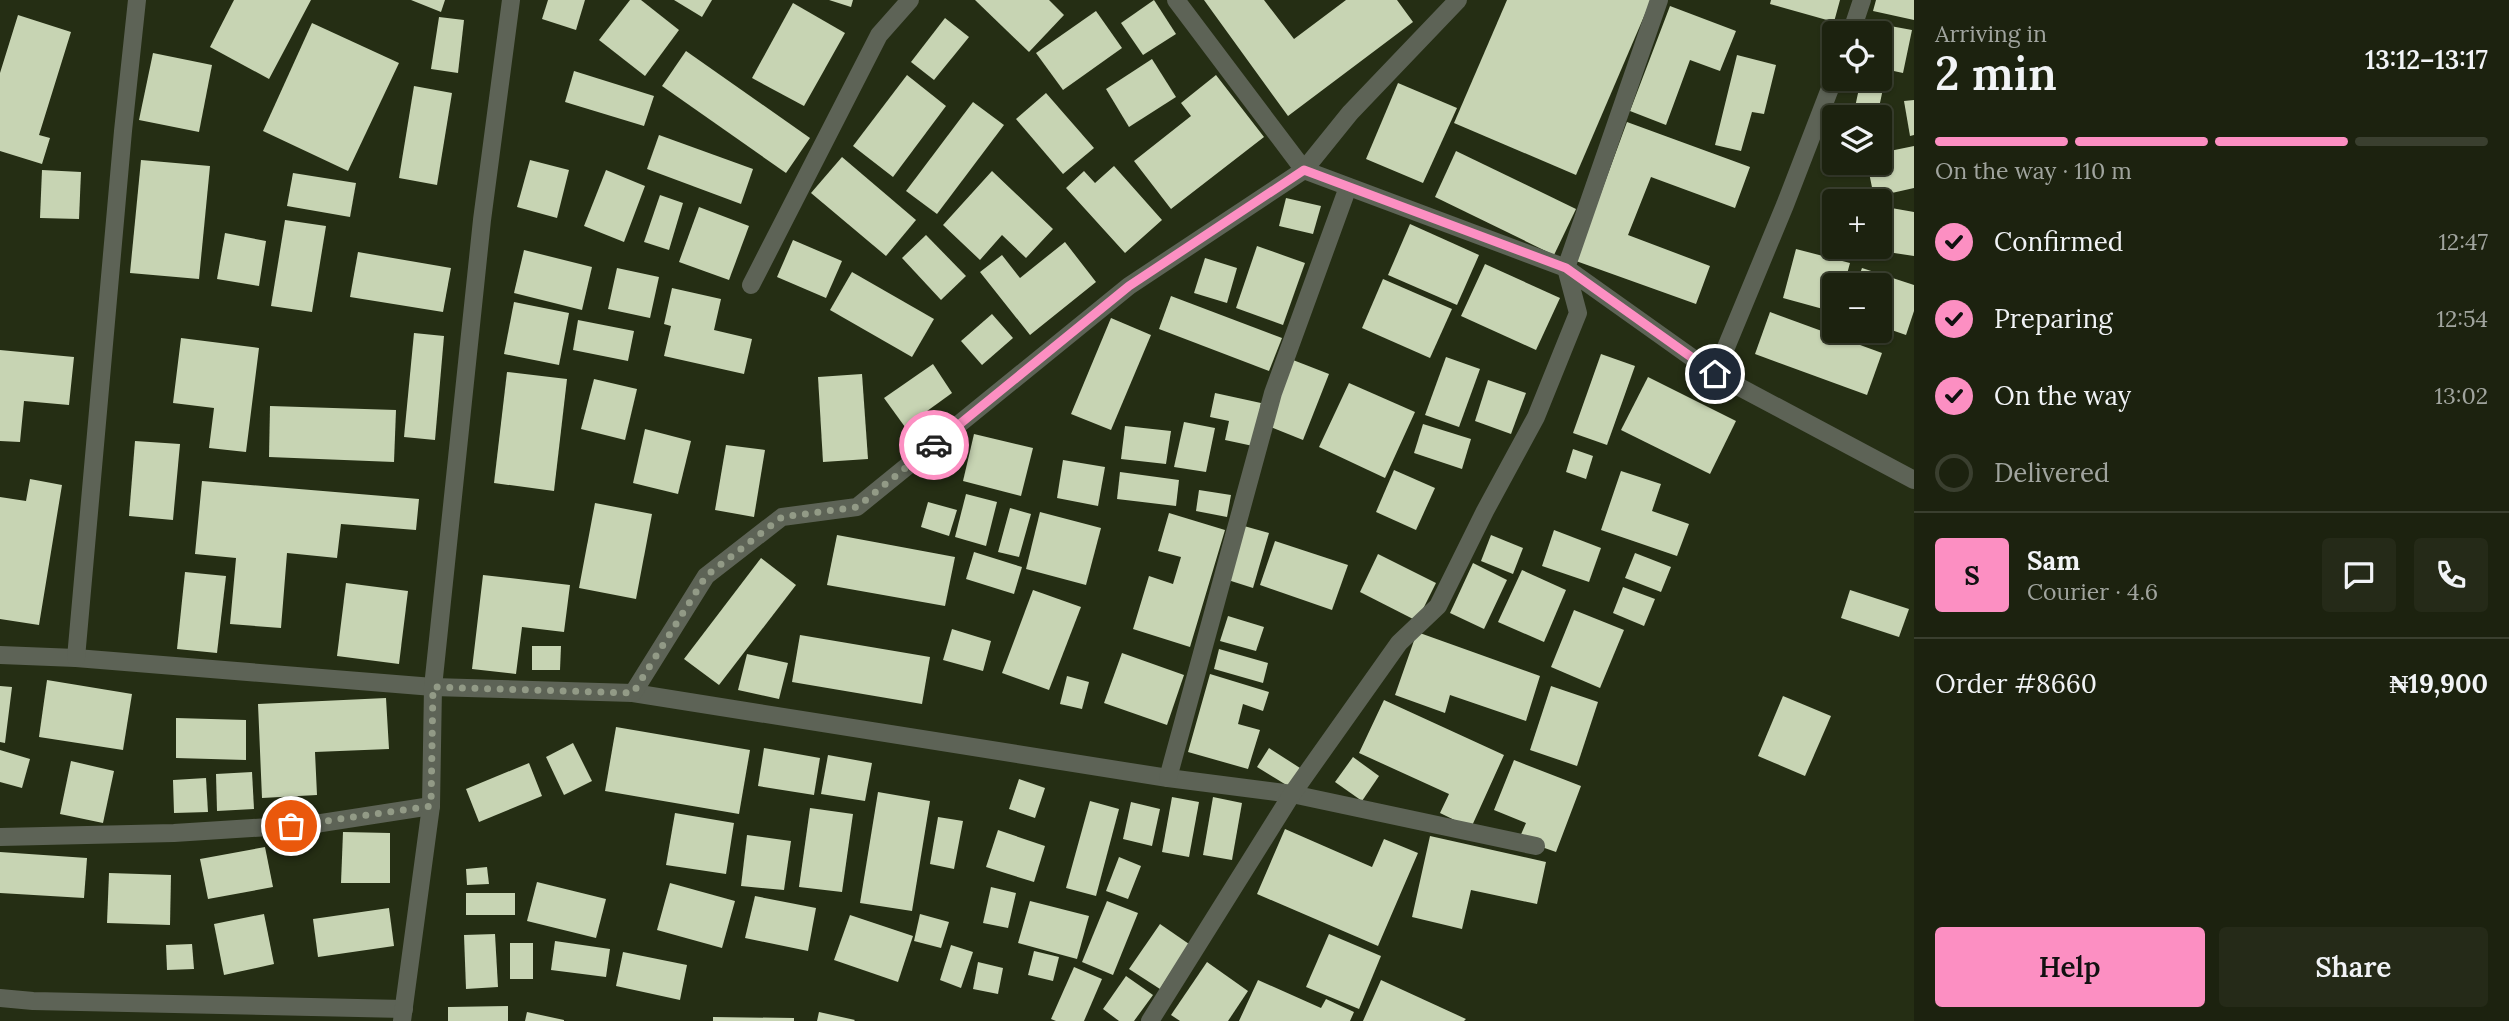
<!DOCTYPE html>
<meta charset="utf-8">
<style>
body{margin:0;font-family:Lora,serif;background:#252a18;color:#f1f3f6;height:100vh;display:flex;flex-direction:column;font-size:26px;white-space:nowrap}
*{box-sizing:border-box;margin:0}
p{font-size:23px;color:#a0a49e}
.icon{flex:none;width:38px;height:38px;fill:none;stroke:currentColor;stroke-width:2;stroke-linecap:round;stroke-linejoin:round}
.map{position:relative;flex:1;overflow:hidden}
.drawer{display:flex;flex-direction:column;background:#1c220f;width:595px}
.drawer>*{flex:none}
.controls{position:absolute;left:1822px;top:21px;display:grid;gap:14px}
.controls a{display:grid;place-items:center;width:70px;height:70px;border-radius:7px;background:#1c220f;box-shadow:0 2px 5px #0004,0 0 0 2px #3a3f2f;font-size:35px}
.pin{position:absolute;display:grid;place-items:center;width:60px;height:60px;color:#fff;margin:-30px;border:4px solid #fff;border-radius:50%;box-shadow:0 2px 7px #0007}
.courier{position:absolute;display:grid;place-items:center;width:70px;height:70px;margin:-35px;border:5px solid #fc8fc2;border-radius:50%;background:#fff;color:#222;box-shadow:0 2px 9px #0007}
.head em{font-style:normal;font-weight:600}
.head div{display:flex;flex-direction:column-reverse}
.head{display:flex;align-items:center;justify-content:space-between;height:119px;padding:0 21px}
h1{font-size:46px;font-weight:600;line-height:52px}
.bar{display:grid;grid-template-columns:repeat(4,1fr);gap:10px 7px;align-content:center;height:84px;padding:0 21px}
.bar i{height:9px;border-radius:5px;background:#3a3f2f}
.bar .on{background:#fc8fc2}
.bar p{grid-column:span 4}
.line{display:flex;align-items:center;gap:18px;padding:0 21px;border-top:2px solid #3a3f2f}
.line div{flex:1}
.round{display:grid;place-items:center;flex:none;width:74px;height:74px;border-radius:7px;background:#252a18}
ol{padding:0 21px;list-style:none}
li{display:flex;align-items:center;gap:21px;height:77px}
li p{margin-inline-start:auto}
li .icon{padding:7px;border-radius:50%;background:#fc8fc2;color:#111;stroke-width:4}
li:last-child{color:#a0a49e}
li i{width:38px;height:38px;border:4px solid #3a3f2f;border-radius:50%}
.cta{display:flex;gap:14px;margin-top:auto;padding:14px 21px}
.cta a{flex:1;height:80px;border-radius:7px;background:#fc8fc2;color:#111;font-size:28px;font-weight:600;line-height:80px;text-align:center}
.cta a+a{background:#252a18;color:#f1f3f6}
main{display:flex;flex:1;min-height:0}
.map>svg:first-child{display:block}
.building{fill:#c7d4b3}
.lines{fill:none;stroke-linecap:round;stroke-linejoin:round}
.street{stroke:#5d6356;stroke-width:18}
.done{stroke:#929a86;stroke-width:7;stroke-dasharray:0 12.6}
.route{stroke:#fc8fc2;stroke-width:9}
</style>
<main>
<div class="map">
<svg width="1914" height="1021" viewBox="0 0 1914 1021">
<rect width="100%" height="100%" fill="#252e14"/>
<!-- building -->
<g class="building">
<polygon points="234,0 311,0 269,79 210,47"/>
<polygon points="411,0 445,0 441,12"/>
<polygon points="548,0 585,0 576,30 542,19"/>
<polygon points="630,0 641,0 679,30 645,76 599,40"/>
<polygon points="674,0 712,0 702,17"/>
<polygon points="829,0 853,0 851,7"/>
<polygon points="975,0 1049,0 1064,15 1029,52"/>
<polygon points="1154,0 1176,34 1143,55 1121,23"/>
<polygon points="1204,0 1264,0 1294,39 1346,0 1397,0 1413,22 1288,116"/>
<polygon points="1507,0 1651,0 1576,175 1454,123"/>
<polygon points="1771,0 1840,0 1834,22 1770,4"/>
<polygon points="1876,0 1914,0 1914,20 1873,11"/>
<polygon points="793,3 845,33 804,106 752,78"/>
<polygon points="1670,6 1736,31 1720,71 1690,60 1666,125 1630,111"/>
<polygon points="1096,11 1122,48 1063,90 1036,53"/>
<polygon points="18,15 71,32 39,135 50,138 42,164 0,151 0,73"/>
<polygon points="439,17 464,20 458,73 431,69"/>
<polygon points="945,18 969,37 934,80 911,62"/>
<polygon points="312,23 399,63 348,171 263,131"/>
<polygon points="1874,23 1912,30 1903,73 1880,68 1880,33 1872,33"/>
<polygon points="686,51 810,138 786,173 662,86"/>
<polygon points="153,53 212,65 199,132 139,120"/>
<polygon points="1737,55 1776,65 1764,114 1752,112 1741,151 1715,145"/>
<polygon points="1152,59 1176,97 1129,127 1106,89"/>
<polygon points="574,71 654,96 644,126 565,102"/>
<polygon points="907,75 946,106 893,177 853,146"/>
<polygon points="1216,75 1264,137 1171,209 1134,161 1191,116 1181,103"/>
<polygon points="1861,79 1884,84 1877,117 1842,117 1843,109 1854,112"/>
<polygon points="1398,83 1457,108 1423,183 1366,159"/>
<polygon points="414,86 452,93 437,185 399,178"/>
<polygon points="1046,93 1094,148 1063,174 1016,119"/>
<polygon points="1914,100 1914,135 1910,136 1904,101"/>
<polygon points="973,102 1004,125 937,214 906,191"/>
<polygon points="1627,122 1750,167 1735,208 1651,177 1628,235 1710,266 1696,304 1576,261"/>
<polygon points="659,135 753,169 741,204 647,169"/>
<polygon points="1914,146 1914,188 1874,197 1867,163 1880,163 1880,153"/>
<polygon points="1456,151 1576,209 1554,255 1435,197"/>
<polygon points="842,157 916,220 886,256 811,193"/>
<polygon points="141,160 210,166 199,279 130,273"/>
<polygon points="530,160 569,170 557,218 517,207"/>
<polygon points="1114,166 1162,220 1125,253 1066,188 1084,171 1095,183"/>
<polygon points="42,170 81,172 79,219 40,218"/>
<polygon points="606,170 645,186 624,242 584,226"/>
<polygon points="992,171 1053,229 1026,258 1002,235 980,260 943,225"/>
<polygon points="293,173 356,183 350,217 287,206"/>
<polygon points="660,195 683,203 669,250 644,242"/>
<polygon points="1286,198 1321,206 1313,234 1279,226"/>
<polygon points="1831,199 1834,200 1834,244 1825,243"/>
<polygon points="1880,206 1914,212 1914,256 1861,248 1880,247"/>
<polygon points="699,207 749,226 729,280 679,262"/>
<polygon points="285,220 326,226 312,312 271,306"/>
<polygon points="1410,224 1479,255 1457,305 1388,275"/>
<polygon points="225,233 266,241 259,286 217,279"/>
<polygon points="926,235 966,276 941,300 902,258"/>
<polygon points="793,240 842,261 826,298 777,277"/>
<polygon points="1065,242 1096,282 1030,335 980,272 1002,255 1020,278"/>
<polygon points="1257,246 1305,263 1283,325 1236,308"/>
<polygon points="1796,249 1850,263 1844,285 1834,285 1834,312 1783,298"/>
<polygon points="524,250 592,267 582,310 514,293"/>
<polygon points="358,252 451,268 443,312 350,297"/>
<polygon points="1205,258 1237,268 1227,303 1194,293"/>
<polygon points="1485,264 1560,298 1536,350 1461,316"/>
<polygon points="617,268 659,277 650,318 608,309"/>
<polygon points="1862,268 1914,285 1914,311 1906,335 1880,326 1880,285 1856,285"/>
<polygon points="852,272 934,319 912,357 830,310"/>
<polygon points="1383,279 1452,309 1430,358 1362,328"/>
<polygon points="672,288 721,299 714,330 752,339 744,374 664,356 671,326 664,324"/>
<polygon points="1171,296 1282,338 1269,371 1159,329"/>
<polygon points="514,302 569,313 559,365 504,354"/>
<polygon points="1770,312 1882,353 1867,395 1755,354"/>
<polygon points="992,314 1013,338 982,365 961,341"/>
<polygon points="1111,318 1151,335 1111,430 1071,414"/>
<polygon points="578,320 634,331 628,361 573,350"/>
<polygon points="414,333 444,336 435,440 404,437"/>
<polygon points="181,338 259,348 246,452 209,448 214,408 173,403"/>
<polygon points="0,350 74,357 69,405 24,401 20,442 0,441"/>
<polygon points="1601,354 1635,366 1607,445 1573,433"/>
<polygon points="1446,357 1480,369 1459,427 1425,415"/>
<polygon points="1293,360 1329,374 1303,440 1268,426"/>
<polygon points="933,364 952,393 905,427 884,398"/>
<polygon points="507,372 567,379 554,491 494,483"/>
<polygon points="862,374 868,459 823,462 818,377"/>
<polygon points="1648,377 1736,421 1710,474 1621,430"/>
<polygon points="594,379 637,389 625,440 581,429"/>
<polygon points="1488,380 1526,393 1511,434 1475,421"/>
<polygon points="1349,383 1415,412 1385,478 1319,447"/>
<polygon points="1215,393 1261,403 1253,446 1225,440 1229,421 1210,417"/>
<polygon points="270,406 396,410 394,462 269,457"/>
<polygon points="1184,422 1215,428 1206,472 1174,467"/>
<polygon points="1423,424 1471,439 1462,469 1414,453"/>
<polygon points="1125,426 1171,431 1166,464 1121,459"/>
<polygon points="645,429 691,441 678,494 633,483"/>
<polygon points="974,434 1033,448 1021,496 963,481"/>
<polygon points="135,441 180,444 173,520 129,516"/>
<polygon points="726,445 765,450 754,517 715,510"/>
<polygon points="1573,449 1593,456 1586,479 1566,472"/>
<polygon points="1063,460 1105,467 1098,506 1057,498"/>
<polygon points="1394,470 1435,488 1416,530 1376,512"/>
<polygon points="1621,471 1661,484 1652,511 1689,524 1677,556 1601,530"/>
<polygon points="1120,472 1179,480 1176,506 1117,499"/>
<polygon points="30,479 62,485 39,625 0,619 0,497 26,501"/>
<polygon points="202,481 419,499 416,530 341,524 337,558 287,553 281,628 230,624 236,558 195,554"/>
<polygon points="1199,490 1231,495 1227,517 1196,511"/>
<polygon points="966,494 997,502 986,546 955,537"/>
<polygon points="928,502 957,510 949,536 921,527"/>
<polygon points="595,503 652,514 636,599 579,588"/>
<polygon points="1010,508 1031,514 1019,557 998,552"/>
<polygon points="1040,512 1101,528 1086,585 1026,569"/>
<polygon points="1169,513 1225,530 1190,647 1133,629 1149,576 1173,584 1181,557 1158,551"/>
<polygon points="1244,526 1269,533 1253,588 1228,580"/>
<polygon points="1554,530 1601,548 1589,582 1542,566"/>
<polygon points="837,535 955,557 945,606 827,585"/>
<polygon points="1491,535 1523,548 1513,574 1481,561"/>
<polygon points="1275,541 1348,565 1332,610 1260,585"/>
<polygon points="974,552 1022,567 1014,594 966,579"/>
<polygon points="1635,553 1671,567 1661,592 1625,578"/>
<polygon points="1378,554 1436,583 1417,621 1360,592"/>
<polygon points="761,558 796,585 719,685 684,659"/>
<polygon points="1473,563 1507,580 1484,629 1450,613"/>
<polygon points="1522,570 1566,590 1544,642 1498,622"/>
<polygon points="185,572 226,576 217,653 177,649"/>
<polygon points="483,575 570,585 564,632 522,627 516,674 472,669"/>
<polygon points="346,583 408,591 399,664 337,656"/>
<polygon points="1623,587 1655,599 1644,626 1613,613"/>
<polygon points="1033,590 1081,607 1049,690 1002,673"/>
<polygon points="1850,590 1909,609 1899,637 1841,618"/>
<polygon points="1574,610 1624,630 1600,688 1551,667"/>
<polygon points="1228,616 1264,627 1256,651 1220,641"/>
<polygon points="952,629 991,641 983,671 943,660"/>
<polygon points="1417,632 1540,676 1526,721 1450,695 1445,713 1395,695"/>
<polygon points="800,635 930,657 922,704 792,682"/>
<polygon points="532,646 561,646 560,670 532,670"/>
<polygon points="1219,649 1268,663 1263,683 1214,669"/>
<polygon points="1122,653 1184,675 1167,725 1104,703"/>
<polygon points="747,654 788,663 779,699 738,690"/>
<polygon points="1210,674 1269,692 1263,711 1243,704 1238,724 1260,730 1248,769 1188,752"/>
<polygon points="1067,676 1089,682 1082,709 1060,704"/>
<polygon points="47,680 132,694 123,750 39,737"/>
<polygon points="0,686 12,687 5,743 0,742"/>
<polygon points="1551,686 1598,702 1577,766 1530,750"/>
<polygon points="1783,696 1831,716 1805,776 1758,756"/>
<polygon points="386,698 389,749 315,752 317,795 262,798 258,704"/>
<polygon points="1384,700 1504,755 1471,828 1440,813 1449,794 1359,753"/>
<polygon points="176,718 246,720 246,760 176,758"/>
<polygon points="616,727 750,750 739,814 605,791"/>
<polygon points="573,743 592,781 564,795 546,757"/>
<polygon points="764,748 820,758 814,795 758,786"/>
<polygon points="1269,748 1300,768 1288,786 1257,767"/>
<polygon points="0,750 30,759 22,788 0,782"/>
<polygon points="828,755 872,763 865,801 821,794"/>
<polygon points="1353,757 1379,776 1362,801 1335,782"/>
<polygon points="1514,760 1581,786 1556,852 1519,839 1526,823 1494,810"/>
<polygon points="71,761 114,771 103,823 60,814"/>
<polygon points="529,763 542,796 479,822 466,789"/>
<polygon points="252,772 254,809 217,811 216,774"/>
<polygon points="206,778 208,812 174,813 173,780"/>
<polygon points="1019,779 1045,788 1035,818 1009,809"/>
<polygon points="878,792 930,801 912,911 860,903"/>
<polygon points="1172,797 1199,802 1189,857 1162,852"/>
<polygon points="1213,797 1242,803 1232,860 1203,855"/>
<polygon points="1090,801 1119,809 1096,896 1066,888"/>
<polygon points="1131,802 1160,809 1152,846 1123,839"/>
<polygon points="810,808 853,814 842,892 799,887"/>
<polygon points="675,813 734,823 726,874 666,865"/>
<polygon points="938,817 963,821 954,869 930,864"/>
<polygon points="1285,829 1372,867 1384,839 1418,853 1378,946 1257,894"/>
<polygon points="998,830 1045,846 1034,882 986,867"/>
<polygon points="343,832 390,833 390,883 341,883"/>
<polygon points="747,835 791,841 784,890 741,886"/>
<polygon points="1430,836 1546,862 1537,904 1471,890 1462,929 1412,917"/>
<polygon points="265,847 273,887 208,899 200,859"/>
<polygon points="0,852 87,858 84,898 0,893"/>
<polygon points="1119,857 1141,866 1128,899 1106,891"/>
<polygon points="487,867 489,884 467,885 466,869"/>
<polygon points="109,873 171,875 170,925 107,923"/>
<polygon points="537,882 606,899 596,938 527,921"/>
<polygon points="670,883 735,901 722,948 657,930"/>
<polygon points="991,887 1016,893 1008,928 983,923"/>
<rect x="466" y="893" width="49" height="22"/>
<polygon points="755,896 816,908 808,951 745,938"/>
<polygon points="1030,901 1089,916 1077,959 1018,943"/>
<polygon points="1107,901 1138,913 1113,975 1082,962"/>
<polygon points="389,908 394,946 318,957 313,919"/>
<polygon points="264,914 274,964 224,975 214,924"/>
<polygon points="920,914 949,922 941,948 914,941"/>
<polygon points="850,915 913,936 898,982 834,960"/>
<polygon points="1160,924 1189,944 1160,989 1129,969"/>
<polygon points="495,934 498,987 466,989 464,935"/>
<polygon points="1329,934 1381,956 1359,1009 1306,987"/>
<polygon points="555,941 610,949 606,977 551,970"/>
<rect x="510" y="943" width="23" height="36"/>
<polygon points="192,944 194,969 167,970 166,945"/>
<polygon points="951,945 973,952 961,988 940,980"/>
<polygon points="1034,951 1059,957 1053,981 1028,975"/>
<polygon points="623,952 687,965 680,1000 616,986"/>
<polygon points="978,962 1003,968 998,994 973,989"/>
<polygon points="1207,962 1248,991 1228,1021 1180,1021 1171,1015"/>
<polygon points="1074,967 1102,979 1084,1021 1056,1021 1051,1019"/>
<polygon points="1126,976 1153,995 1134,1021 1119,1021 1103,1009"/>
<polygon points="1258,980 1321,1008 1326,999 1354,1012 1350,1021 1239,1021"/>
<polygon points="1381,980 1466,1019 1464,1021 1363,1021"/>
<polygon points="508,1006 508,1021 448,1021 448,1007"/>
<polygon points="527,1012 564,1020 564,1021 525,1021"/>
<polygon points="819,1012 855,1020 854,1021 817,1021"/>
<polygon points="713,1017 794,1018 794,1021 713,1021"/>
</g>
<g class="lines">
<!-- street -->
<g class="street">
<polyline points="1176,0 1304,170 1566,268 1715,374 1914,480"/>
<polyline points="1851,33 1862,0"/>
<polyline points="751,285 879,35 910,0"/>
<polyline points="1715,374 1785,205 1834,78"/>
<polyline points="0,655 76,658 433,687 633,693 1168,778 1292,794 1536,846"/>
<polyline points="76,658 123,131 137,0"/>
<polyline points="633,693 706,576 782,517 857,507 1129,286 1304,170 1350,113 1458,0"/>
<polyline points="1168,778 1273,393 1348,187"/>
<polyline points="0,837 174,833 315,824 431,806"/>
<polyline points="0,998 33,1001 404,1009"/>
<polyline points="402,1021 431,806 433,687 482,220 511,0"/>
<polyline points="1150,1021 1292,794 1399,643 1438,606 1485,511 1536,417 1578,313 1566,268 1659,0"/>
</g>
</g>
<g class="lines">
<!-- done -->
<polyline class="done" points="291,826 431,806 433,687 633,693 706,576 782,517 857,507 934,445"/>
<!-- route -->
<polyline class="route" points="934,445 1129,286 1304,170 1566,268 1715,374"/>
</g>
</svg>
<div class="controls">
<a><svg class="icon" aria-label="locate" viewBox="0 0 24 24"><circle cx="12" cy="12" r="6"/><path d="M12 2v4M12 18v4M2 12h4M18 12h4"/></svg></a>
<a><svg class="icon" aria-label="layers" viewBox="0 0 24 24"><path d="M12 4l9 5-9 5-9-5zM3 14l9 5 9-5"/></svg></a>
<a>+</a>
<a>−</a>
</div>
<div class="pin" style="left:291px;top:826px;background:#ea580c"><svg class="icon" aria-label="bag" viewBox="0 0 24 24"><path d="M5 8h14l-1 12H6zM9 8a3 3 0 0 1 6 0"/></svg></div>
<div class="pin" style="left:1715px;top:374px;background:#1f2937"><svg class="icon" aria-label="home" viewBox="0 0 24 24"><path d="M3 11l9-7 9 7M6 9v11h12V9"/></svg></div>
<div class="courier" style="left:934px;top:445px"><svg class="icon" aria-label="car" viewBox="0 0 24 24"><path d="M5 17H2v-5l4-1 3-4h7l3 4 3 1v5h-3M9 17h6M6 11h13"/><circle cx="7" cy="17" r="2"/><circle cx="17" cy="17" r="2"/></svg></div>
</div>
<section class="drawer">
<div class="head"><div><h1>2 min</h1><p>Arriving in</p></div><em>13:12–13:17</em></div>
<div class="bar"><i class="on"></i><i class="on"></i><i class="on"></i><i></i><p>On the way · 110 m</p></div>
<ol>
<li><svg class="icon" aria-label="check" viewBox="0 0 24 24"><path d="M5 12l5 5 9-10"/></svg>Confirmed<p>12:47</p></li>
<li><svg class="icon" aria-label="check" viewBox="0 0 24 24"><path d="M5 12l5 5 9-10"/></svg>Preparing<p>12:54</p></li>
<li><svg class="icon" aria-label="check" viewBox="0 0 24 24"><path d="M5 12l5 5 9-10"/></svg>On the way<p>13:02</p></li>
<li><i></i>Delivered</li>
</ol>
<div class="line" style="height:126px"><b class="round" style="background:#fc8fc2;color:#111">S</b><div><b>Sam</b><p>Courier · 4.6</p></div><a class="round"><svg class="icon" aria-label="chat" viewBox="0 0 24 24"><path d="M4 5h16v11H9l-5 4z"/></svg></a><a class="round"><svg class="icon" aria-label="phone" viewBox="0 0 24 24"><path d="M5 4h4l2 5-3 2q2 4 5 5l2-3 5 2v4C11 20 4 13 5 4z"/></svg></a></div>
<div class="line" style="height:91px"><div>Order #8660</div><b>₦19,900</b></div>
<div class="cta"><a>Help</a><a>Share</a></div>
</section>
</main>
